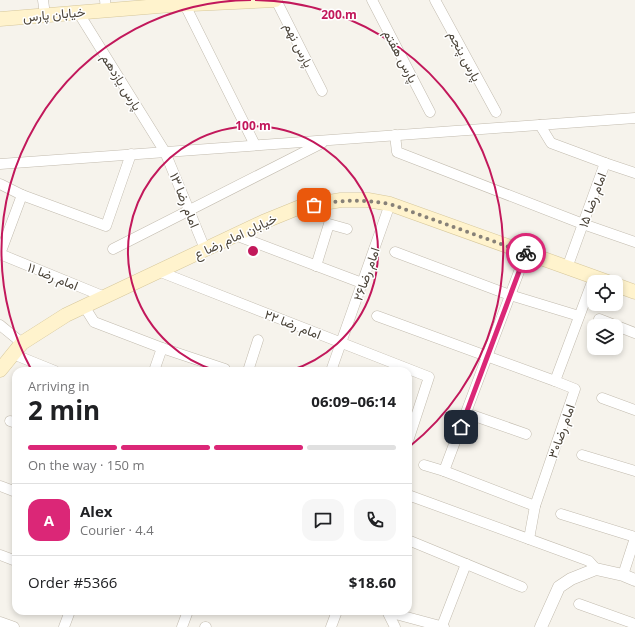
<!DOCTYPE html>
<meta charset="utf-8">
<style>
body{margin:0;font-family:"Open Sans",Vazirmatn,sans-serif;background:#f6f6f6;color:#202124;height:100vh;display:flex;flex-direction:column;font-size:15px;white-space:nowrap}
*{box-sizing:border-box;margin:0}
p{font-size:13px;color:#757577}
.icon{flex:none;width:22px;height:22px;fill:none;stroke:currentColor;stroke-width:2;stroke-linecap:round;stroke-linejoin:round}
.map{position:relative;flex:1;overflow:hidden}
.details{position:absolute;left:12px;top:367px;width:400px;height:248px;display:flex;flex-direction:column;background:#fff;border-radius:12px;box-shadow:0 2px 6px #0003}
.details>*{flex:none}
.controls{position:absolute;left:587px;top:275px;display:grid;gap:8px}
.controls a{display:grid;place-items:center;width:36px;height:36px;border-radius:8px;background:#fff;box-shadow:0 2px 6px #0003;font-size:20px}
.pin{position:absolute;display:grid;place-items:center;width:34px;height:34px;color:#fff;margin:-17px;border-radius:8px;box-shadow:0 2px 6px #0006}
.courier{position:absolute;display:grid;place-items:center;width:40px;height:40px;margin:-20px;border:3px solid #db2777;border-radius:50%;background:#fff;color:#222;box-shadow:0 1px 5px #0007}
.overview em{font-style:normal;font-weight:700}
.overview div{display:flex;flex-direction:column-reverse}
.overview{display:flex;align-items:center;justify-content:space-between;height:68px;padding:0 16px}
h1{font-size:26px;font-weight:700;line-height:30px}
.bar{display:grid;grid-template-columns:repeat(4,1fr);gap:6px 4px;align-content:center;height:48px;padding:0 16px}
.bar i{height:5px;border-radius:3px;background:#e0e0e0}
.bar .on{background:#db2777}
.bar p{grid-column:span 4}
.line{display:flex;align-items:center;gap:10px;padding:0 16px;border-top:1px solid #e0e0e0}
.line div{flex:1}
.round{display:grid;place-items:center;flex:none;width:42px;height:42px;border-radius:12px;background:#f6f6f6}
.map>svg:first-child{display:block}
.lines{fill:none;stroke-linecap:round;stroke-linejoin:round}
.minor-casing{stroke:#c2bbae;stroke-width:11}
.tertiary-casing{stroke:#c2bbae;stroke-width:13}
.secondary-casing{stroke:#d6c79b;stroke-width:15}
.minor{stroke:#fff;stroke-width:10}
.tertiary{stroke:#fff;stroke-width:12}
.secondary{stroke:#fff3cd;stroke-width:14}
.done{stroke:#878178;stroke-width:4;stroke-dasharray:0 7.2}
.route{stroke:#db2777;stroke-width:5}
.ring{fill:none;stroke:#c2185b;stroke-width:2}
.labels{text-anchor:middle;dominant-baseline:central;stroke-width:3;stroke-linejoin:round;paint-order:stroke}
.street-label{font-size:13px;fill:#4b4439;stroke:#fff}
.centre{fill:#c2185b;stroke:#fff;stroke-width:2}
.ring-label{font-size:12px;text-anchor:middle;font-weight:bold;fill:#c2185b;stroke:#fff;stroke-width:3;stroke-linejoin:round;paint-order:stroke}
</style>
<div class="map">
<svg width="635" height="627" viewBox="0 0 635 627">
<rect width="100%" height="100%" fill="#f6f3ec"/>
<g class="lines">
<!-- minor casing -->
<g class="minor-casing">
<g id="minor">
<polyline points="43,0 45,15"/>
<polyline points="105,0 106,10"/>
<polyline points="276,0 322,91"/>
<polyline points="372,0 430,112"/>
<polyline points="435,0 496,112"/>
<polyline points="185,5 255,145"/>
<polyline points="78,12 165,152 205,249"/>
<polyline points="540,125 551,143 605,163"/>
<polyline points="395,135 397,152 583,224 635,242"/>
<polyline points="0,164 635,118"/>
<polyline points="0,184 22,195"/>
<polyline points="235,235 362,283"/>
<polyline points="113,249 322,143"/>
<polyline points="395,252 510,295 579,316"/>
<polyline points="316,266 329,224 347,229"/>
<polyline points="567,268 605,163 635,173"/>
<polyline points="158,271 429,377 408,441"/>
<polyline points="105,297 0,254 22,195 106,226 131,154"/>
<polyline points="84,306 94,322 162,348"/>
<polyline points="377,316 555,381"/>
<polyline points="599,319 635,333"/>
<polyline points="0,325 22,343"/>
<polyline points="13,354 55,371"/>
<polyline points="154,371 162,348 225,369"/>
<polyline points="248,371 258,340"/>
<polyline points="331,371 390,204"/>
<polyline points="602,398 635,410"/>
<polyline points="466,413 526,434"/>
<polyline points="10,421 16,423"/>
<polyline points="582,455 635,471"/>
<polyline points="424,465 444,471 526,253"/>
<polyline points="444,471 535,506 575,389 555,381 594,277"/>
<polyline points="0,486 16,492"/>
<polyline points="408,495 589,561 596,569"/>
<polyline points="561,514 635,537"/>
<polyline points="529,539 535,506"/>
<polyline points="408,540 522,587"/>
<polyline points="0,555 16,561"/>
<polyline points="623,575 635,538"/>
<polyline points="579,604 635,624"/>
<polyline points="387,611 395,627"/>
<polyline points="388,612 444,627"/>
<polyline points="0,622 14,627"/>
<polyline points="442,626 466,564"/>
<polyline points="64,627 70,611"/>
<polyline points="182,627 188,611"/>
<polyline points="205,627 206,627"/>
<polyline points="331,627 337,611"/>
</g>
</g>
<!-- tertiary casing -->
<g class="tertiary-casing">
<polyline id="tertiary" points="541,627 559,587 571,579 596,569 623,575 635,580"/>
</g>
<!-- secondary casing -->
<g class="secondary-casing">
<g id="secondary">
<polyline points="0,19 171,5 275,0"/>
<polyline points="616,285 635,292"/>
<polyline points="0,370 22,343 66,315 263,222 300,207 341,200 368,200 390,204 608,282"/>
</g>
</g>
<!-- minor -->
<use href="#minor" class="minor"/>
<!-- tertiary -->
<use href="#tertiary" class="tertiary"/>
<!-- secondary -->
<use href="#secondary" class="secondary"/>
</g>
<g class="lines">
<!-- done -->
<path class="done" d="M314 205C341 200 363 199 390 204L526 253"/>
<!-- route -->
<polyline class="route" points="461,427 526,253"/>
</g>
<!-- distance rings -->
<g class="ring">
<path d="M217 371A125 125 0 1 1 289 371"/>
<path d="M32 371A251 251 0 0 1 251 0M255 0A251 251 0 0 1 409 447"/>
</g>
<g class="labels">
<!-- street labels -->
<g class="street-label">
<text transform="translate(54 14) rotate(-5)">خیابان پارس</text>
<text transform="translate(299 45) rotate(63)">پارس‌‌ نهم</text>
<text transform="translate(401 56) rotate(62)">پارس‌‌ هفتم</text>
<text transform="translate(465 56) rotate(62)">پارس‌‌ پنجم</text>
<text transform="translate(122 82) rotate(58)">پارس‌‌ یازدهم</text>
<text transform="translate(185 200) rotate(68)">امام رضا ۱۳</text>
<text transform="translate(592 200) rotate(-70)">۱۵ امام رضا</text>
<text transform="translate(235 236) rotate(-25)">خیابان امام رضا ع</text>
<text transform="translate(366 274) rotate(-71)">امام رضا۲۶</text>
<text transform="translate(53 276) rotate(22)">امام رضا ۱۱</text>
<text transform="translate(293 324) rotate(21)">امام رضا ۲۲</text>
<text transform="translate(561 431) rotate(-71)">امام رضا۳۰</text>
</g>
</g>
<circle cx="253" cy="251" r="6" class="centre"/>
<g class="ring-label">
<text x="339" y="19">200 m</text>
<text x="253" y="130">100 m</text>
</g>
</svg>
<div class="controls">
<a><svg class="icon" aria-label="locate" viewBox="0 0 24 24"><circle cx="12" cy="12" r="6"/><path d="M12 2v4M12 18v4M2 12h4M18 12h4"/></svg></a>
<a><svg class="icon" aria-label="layers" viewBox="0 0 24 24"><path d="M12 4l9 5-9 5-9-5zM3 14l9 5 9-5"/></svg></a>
</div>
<div class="pin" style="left:314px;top:205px;background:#ea580c"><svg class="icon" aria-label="bag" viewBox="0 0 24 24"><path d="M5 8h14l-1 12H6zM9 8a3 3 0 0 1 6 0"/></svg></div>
<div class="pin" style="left:461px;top:427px;background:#1f2937"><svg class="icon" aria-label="home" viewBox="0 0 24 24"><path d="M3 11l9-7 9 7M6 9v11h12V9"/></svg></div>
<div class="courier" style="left:526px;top:253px"><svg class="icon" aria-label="bike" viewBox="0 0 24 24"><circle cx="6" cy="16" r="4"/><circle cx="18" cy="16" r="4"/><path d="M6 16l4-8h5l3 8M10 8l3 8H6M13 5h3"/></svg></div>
<section class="details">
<div class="overview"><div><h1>2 min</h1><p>Arriving in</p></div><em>06:09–06:14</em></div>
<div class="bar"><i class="on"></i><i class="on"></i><i class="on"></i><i></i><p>On the way · 150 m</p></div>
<div class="line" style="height:72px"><b class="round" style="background:#db2777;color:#fff">A</b><div><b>Alex</b><p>Courier · 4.4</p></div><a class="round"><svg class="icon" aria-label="chat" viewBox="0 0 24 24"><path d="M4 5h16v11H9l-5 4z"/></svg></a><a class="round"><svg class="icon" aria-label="phone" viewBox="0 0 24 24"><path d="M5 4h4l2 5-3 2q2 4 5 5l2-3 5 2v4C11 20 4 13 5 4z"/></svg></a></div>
<div class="line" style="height:52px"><div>Order #5366</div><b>$18.60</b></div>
</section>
</div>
